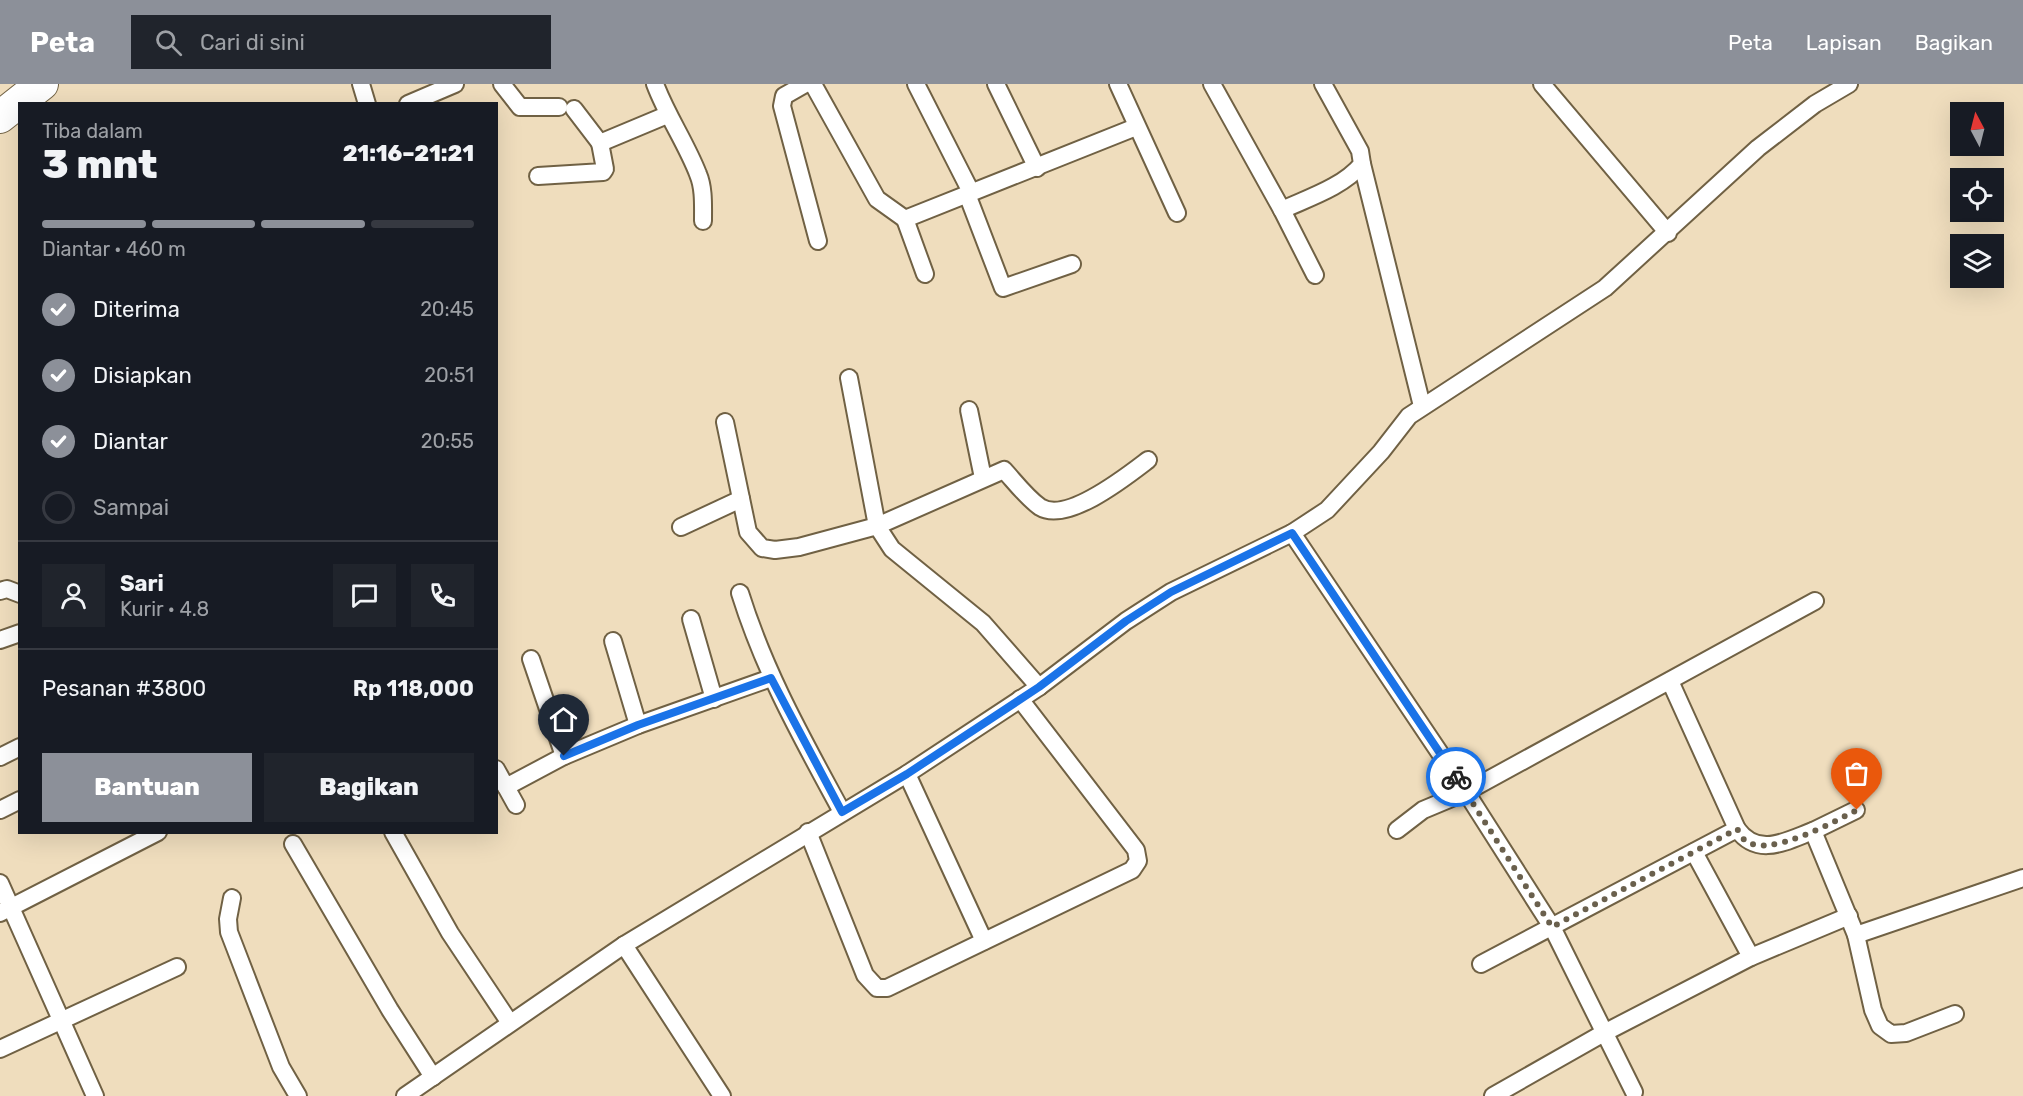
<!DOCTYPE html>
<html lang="id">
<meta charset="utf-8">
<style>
body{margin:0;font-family:Rubik,sans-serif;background:#20242c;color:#f1f3f6;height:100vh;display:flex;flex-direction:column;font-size:22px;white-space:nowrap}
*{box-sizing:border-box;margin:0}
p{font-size:20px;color:#9ea1a6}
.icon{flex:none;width:33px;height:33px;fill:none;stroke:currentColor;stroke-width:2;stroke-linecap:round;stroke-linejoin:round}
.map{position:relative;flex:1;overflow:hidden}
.side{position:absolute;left:18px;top:18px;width:480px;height:732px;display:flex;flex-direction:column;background:#171b24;border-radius:0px;box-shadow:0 6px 24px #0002}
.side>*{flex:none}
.needle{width:39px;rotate:353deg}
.buttons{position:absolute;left:1950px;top:18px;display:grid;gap:12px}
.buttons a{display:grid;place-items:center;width:54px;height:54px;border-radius:0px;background:#171b24;box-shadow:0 6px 24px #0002;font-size:30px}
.pin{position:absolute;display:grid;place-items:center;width:51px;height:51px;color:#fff;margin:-62px -26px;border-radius:50% 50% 50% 0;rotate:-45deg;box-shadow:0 0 6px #0007}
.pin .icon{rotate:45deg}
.courier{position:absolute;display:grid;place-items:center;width:60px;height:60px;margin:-30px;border:4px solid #1a73e8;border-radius:50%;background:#fff;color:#222;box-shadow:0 2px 8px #0007}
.headline em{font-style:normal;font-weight:800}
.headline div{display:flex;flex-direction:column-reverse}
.headline{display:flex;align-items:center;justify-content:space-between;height:102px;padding:0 24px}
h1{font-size:39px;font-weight:800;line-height:45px}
.bar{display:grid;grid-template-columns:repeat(4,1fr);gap:9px 6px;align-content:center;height:72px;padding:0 24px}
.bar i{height:8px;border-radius:4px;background:#363941}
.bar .selected{background:#8c9099}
.bar p{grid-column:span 4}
.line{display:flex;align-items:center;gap:15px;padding:0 24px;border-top:2px solid #363941}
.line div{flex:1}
.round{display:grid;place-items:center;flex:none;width:63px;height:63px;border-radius:0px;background:#20242c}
ol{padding:0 24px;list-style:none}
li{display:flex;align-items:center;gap:18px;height:66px}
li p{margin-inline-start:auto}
li .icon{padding:6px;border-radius:50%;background:#8c9099;color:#fff;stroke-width:4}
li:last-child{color:#9ea1a6}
li i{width:33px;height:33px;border:3px solid #363941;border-radius:50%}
.cta{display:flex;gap:12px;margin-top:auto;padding:12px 24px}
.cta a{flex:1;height:69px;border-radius:0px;background:#8c9099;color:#fff;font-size:24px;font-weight:800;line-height:69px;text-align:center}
.cta a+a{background:#20242c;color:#f1f3f6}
header{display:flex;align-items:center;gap:36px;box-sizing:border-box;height:84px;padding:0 30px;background:#8c9099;color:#fff}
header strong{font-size:28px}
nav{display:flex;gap:33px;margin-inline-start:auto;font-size:21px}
.search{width:420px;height:54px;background:#20242c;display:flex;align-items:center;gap:15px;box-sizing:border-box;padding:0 21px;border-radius:0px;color:#9ea1a6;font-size:22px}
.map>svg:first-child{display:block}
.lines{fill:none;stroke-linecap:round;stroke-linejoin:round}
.street-casing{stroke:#706144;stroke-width:20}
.highway-casing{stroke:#706144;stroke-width:34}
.street{stroke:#fff;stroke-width:16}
.highway{stroke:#fff;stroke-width:32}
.done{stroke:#6a604d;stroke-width:6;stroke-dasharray:0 10.8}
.route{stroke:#1a73e8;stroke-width:8}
</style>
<header>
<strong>Peta</strong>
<div class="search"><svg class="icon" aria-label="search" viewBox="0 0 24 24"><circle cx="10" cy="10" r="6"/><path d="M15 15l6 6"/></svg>Cari di sini</div>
<nav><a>Peta</a><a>Lapisan</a><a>Bagikan</a></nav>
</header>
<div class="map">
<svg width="2023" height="1012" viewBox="0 0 2023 1012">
<rect width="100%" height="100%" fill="#efddbd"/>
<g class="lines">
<!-- street casing -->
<g class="street-casing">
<g id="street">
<polyline points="361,0 367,20"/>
<polyline points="502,0 520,23 559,23"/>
<path d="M655 0C667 32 686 59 698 90 704 104 703 121 703 137"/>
<polyline points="805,0 784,12 782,22 818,157"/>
<polyline points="813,0 877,115 905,135"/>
<polyline points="916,0 971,108"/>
<polyline points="996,0 1037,84"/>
<polyline points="1118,0 1177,129"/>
<path d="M1212 0 1282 126C1308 114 1343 103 1362 80L1360 67 1323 0"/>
<polyline points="1542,0 1668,149"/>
<polyline points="408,20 455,0"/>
<polyline points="574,25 600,59"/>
<polyline points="1362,80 1422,322"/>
<polyline points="538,92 603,88 605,85 600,59 667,31"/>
<polyline points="967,110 1003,204 1072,180"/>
<polyline points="1282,126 1315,191"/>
<polyline points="925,190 905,135 1136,43"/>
<polyline points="849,294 877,442 892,465 983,539 1039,603"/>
<polyline points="969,326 983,394"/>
<path d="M725 338 748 448 762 464 775 466 799 463 877 442 1004 386C1015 398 1026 413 1040 423 1067 440 1127 392 1148 376"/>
<polyline points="681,443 741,415"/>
<polyline points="1292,449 1466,708 1552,843 1634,1008"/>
<polyline points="0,507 7,505 20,510"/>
<path d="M740 509C765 589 802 654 842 728"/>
<polyline points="691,535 714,615"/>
<polyline points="0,556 20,549"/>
<polyline points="613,557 638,641"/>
<polyline points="531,575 564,672"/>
<polyline points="1670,597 1737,745"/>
<polyline points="0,673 20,663"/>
<polyline points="496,685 506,703 564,672 638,641 771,594"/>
<polyline points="907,690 984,857"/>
<polyline points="506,703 516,721"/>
<polyline points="0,726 20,716"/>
<polyline points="1397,746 1423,726 1466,708 1815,517"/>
<polyline points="1813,747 1856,726"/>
<polyline points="393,748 450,849 510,939"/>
<polyline points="808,748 865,891 877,904 887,904 1132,786 1138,777 1136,766 1020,615"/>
<polyline points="293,760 390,926 433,993"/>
<polyline points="1694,768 1751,873"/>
<polyline points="0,799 95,1012"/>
<polyline points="232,814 228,835 229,848 281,983 298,1012"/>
<polyline points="0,829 158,748"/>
<polyline points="1856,851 2023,794"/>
<polyline points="624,861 722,1012"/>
<path d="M1481 880 1737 745C1758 774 1786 757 1813 747L1856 851 1873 926 1880 942 1891 950 1906 949 1955 930"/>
<polyline points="0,965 177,883"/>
<polyline points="405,1012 624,861 907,690 1039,603 1126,537 1171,508 1292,449 1327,426 1381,368 1409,332 1605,204 1758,64 1815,20 1849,0"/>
<polyline points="1493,1012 1602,950 1751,873 1849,832"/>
</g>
</g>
<!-- highway casing -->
<g class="highway-casing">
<polyline id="highway" points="0,33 42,0"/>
</g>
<!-- street -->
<use href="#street" class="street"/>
<!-- highway -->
<use href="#highway" class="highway"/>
</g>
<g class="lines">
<!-- done -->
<path class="done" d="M1456 693 1552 843 1737 745C1740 748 1742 755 1746 757 1769 774 1833 738 1857 726"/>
<!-- route -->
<polyline class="route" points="564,672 638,641 771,594 842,728 907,690 1039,603 1126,537 1171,508 1292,449 1456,693"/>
</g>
</svg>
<div class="buttons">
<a><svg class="needle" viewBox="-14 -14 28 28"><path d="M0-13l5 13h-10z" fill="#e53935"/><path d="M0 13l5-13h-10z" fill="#9ea1a6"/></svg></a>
<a><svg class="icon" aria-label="locate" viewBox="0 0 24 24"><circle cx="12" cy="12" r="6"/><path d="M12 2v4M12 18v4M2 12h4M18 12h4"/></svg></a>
<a><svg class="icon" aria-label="layers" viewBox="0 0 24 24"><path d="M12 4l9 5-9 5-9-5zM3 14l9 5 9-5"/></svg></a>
</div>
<div class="pin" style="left:1857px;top:726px;background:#ea580c"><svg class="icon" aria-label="bag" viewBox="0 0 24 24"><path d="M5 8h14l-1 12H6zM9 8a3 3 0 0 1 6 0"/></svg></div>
<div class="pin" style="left:564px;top:672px;background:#1f2937"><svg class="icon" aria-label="home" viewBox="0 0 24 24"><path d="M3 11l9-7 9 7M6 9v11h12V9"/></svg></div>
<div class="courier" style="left:1456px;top:693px"><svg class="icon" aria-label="bike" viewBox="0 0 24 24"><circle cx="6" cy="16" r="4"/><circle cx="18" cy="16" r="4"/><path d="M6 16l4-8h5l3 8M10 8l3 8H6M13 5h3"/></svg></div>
<section class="side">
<div class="headline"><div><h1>3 mnt</h1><p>Tiba dalam</p></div><em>21:16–21:21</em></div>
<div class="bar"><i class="selected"></i><i class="selected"></i><i class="selected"></i><i></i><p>Diantar · 460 m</p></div>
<ol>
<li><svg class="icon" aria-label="check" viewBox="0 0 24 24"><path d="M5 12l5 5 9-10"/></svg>Diterima<p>20:45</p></li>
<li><svg class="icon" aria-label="check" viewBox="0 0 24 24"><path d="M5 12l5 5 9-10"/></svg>Disiapkan<p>20:51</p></li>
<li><svg class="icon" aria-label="check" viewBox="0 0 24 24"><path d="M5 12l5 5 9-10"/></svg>Diantar<p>20:55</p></li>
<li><i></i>Sampai</li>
</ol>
<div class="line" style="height:108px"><a class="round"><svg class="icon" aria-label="person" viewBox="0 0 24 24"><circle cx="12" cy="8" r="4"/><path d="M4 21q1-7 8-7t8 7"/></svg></a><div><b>Sari</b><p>Kurir · 4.8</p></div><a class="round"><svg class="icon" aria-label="chat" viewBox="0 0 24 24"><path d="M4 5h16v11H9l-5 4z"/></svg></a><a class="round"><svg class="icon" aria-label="phone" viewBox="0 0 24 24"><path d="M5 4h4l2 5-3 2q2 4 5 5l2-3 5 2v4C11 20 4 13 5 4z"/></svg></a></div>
<div class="line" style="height:78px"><div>Pesanan #3800</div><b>Rp 118,000</b></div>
<div class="cta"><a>Bantuan</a><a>Bagikan</a></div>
</section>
</div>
